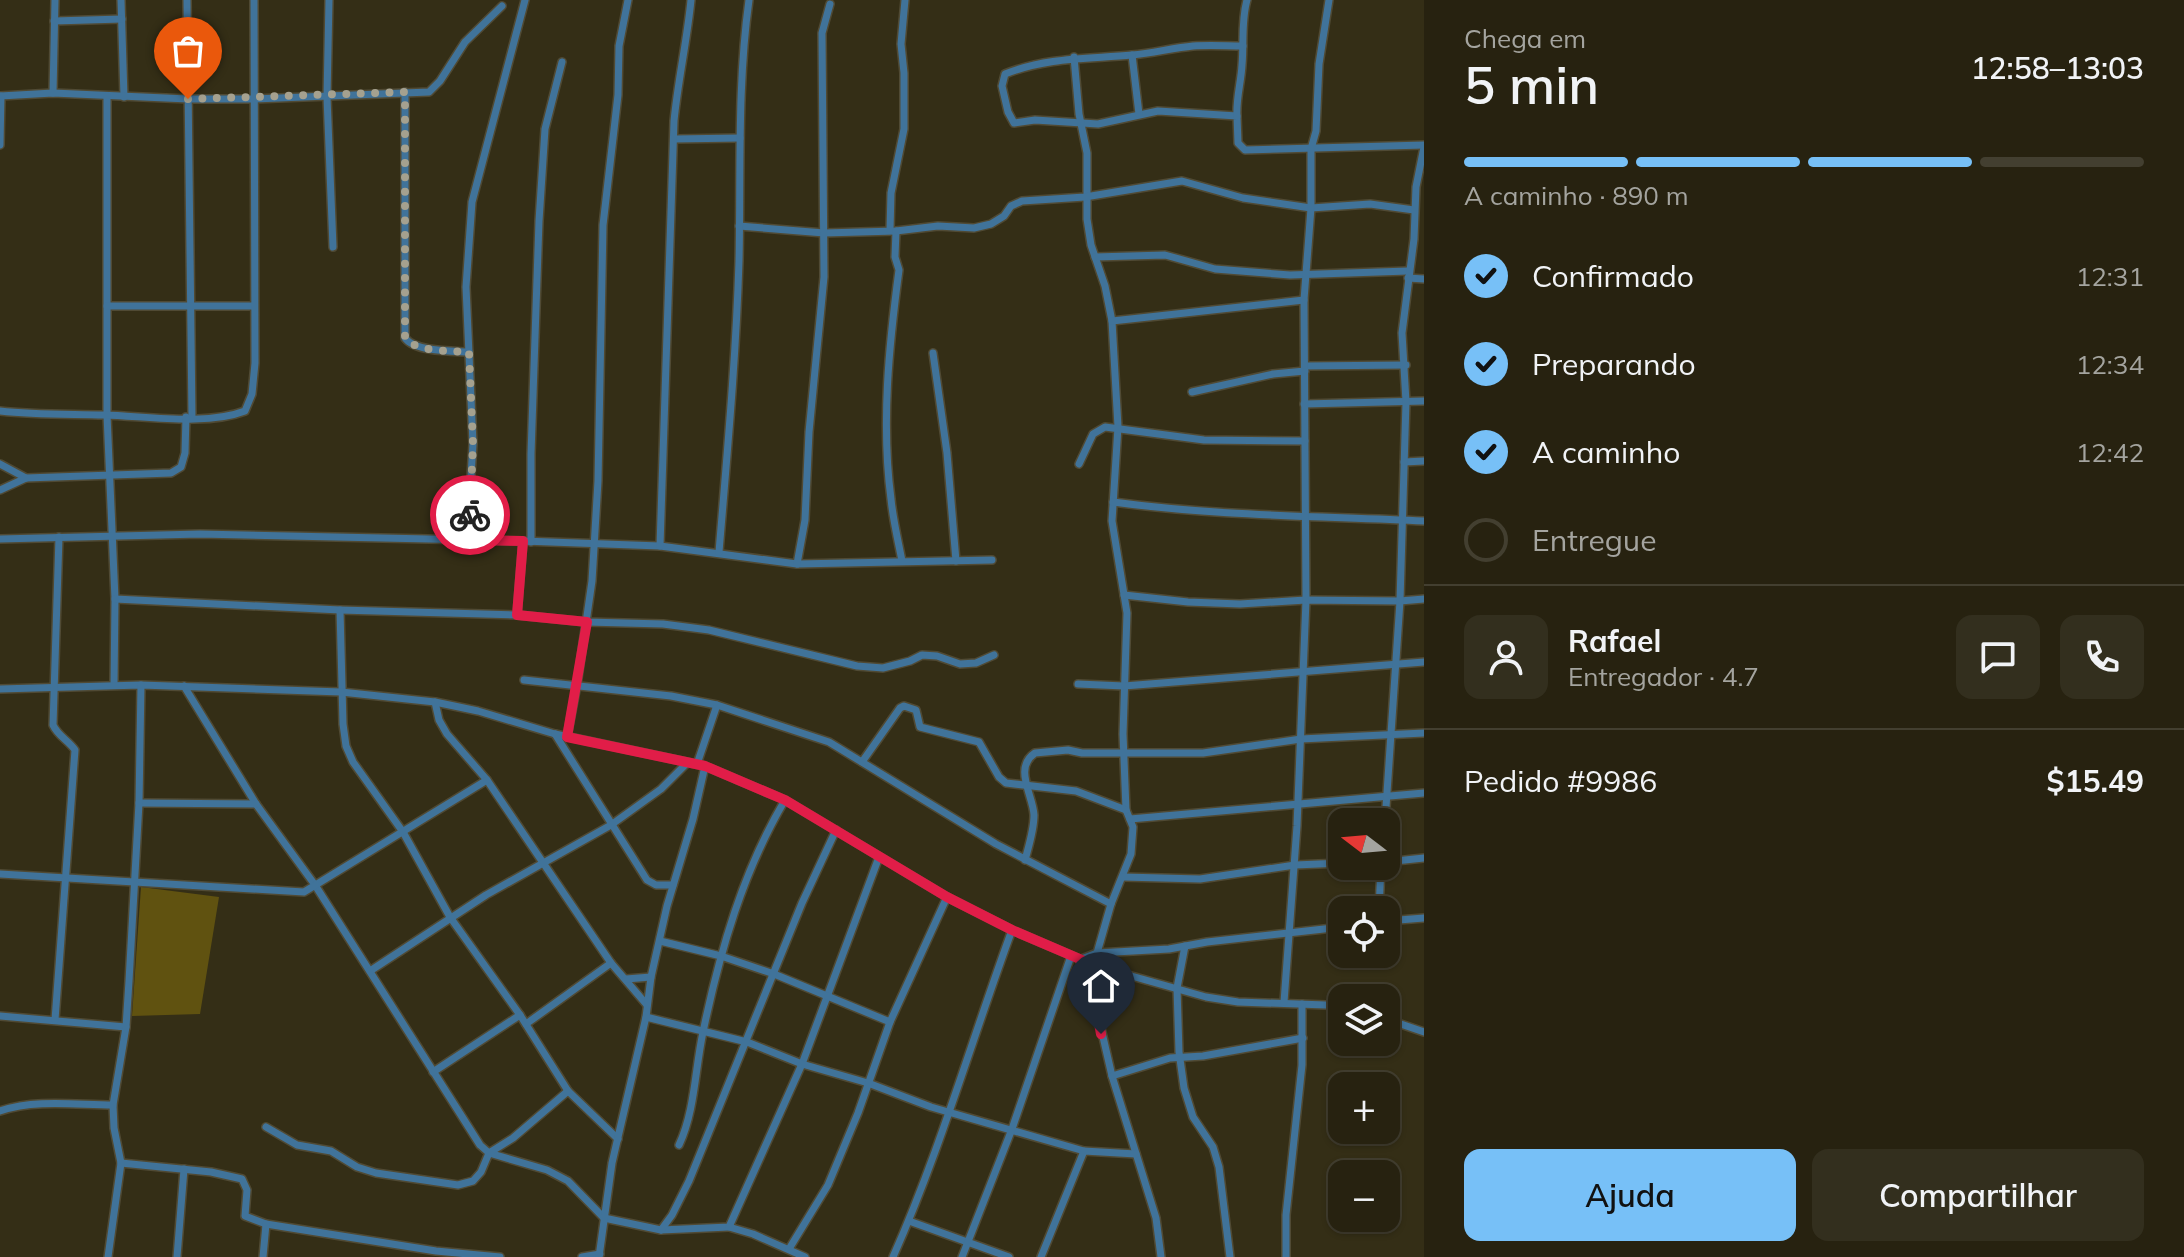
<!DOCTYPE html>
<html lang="pt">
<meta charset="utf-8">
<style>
body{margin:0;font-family:Mulish,sans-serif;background:#332f1e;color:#f1f3f6;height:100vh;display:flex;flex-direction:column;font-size:30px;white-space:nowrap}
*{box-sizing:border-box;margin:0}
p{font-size:26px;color:#a4a49f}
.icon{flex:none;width:44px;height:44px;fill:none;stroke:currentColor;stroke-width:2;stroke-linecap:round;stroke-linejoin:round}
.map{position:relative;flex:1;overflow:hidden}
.panel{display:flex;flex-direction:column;background:#272210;width:760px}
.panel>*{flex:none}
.needle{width:52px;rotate:286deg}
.controls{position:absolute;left:1328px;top:808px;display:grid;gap:16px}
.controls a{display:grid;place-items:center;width:72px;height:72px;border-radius:16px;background:#272210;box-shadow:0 2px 6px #0004,0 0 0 2px #433f30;font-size:40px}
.pin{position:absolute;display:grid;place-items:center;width:68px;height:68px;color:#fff;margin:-82px -34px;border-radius:50% 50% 50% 0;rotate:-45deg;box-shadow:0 0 8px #0007}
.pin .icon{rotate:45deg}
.courier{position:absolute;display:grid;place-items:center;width:80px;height:80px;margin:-40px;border:6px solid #e11d48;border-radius:50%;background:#fff;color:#222;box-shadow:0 2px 10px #0007}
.overview em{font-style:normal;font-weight:600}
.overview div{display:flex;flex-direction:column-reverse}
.overview{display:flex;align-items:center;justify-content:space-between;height:136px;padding:0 40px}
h1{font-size:52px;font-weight:600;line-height:60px}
.bar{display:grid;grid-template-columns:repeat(4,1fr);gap:12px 8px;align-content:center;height:96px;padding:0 40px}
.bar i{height:10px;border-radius:6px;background:#433f30}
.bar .selected{background:#77c0f7}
.bar p{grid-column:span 4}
.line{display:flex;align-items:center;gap:20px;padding:0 40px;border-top:2px solid #433f30}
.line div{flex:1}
.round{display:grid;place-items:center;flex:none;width:84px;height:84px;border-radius:16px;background:#332f1e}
ol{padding:0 40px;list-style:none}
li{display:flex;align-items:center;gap:24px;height:88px}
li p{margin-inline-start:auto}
li .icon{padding:8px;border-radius:50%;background:#77c0f7;color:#111;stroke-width:4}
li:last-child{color:#a4a49f}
li i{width:44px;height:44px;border:4px solid #433f30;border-radius:50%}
.action{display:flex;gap:16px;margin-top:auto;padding:16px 40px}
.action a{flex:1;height:92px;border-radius:16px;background:#77c0f7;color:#111;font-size:32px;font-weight:600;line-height:92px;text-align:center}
.action a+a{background:#332f1e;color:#f1f3f6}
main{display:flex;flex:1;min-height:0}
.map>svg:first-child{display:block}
.green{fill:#605210}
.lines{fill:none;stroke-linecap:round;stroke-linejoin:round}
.minor-casing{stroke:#504a34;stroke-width:10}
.minor{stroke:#40739a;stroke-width:7}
.done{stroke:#a5a18f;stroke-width:8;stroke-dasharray:0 14.4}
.route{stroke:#e11d48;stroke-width:10}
</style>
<main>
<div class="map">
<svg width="1424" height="1257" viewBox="0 0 1424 1257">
<rect width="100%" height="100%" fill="#342e16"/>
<!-- green -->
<polygon class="green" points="141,887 219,897 200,1014 132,1016"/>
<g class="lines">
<!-- minor casing -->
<g class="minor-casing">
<g id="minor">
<polyline points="121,0 124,97"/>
<polyline points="187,0 192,418"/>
<polyline points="329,0 327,97 333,247"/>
<polyline points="54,21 122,19"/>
<path d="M1243 46C1227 46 1210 45 1193 46 1173 48 1153 53 1132 55 1088 59 1047 57 1005 74L1002 86 1008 112 1014 123 1035 120 1098 124 1158 111 1237 116 1238 143 1245 150 1424 145"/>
<polyline points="1132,55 1139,114"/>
<polyline points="1074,57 1079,114 1087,153 1087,219 1091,245 1105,286 1112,321 1118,427 1112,521 1127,613 1123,734 1126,810 1133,827 1131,854 1111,904 1097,953 1095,1002 1112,1076 1156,1218 1161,1257"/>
<path d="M405 92V338C415 352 453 351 469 352"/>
<polyline points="53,93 55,0"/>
<polyline points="0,96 53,93 188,99 252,99 429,92 440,81 465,42 502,6"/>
<polyline points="107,96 107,415 115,599 114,685"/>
<path d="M1237 116C1236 98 1241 83 1242 65 1244 43 1241 21 1247 0"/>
<polyline points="674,139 740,138"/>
<polyline points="0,145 1,96"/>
<polyline points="739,226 824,233 896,231 938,226 974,228 991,224 1004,216 1011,206 1022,201 1085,197 1182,181 1243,198 1311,208 1370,204 1414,210"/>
<polyline points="890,230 891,193 904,129 904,73 901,44 905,0"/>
<path d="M896 231 895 257 899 270C889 345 881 423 891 499 893 520 898 540 902 561"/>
<polyline points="1095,257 1165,255 1215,269 1290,275 1408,271"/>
<polyline points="1408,278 1424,279"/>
<polyline points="107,306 254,306"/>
<polyline points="1112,321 1304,300"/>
<polyline points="933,353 947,453 956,561"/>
<polyline points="1305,366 1406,365"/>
<polyline points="1192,392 1273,374 1305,371"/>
<polyline points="1304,404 1424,401"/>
<path d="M0 411C35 415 69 414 104 415 146 416 206 426 245 411L252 394 255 363 254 0"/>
<polyline points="1404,462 1424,461"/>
<polyline points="0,464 26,478"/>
<polyline points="1079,464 1093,434 1105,427 1204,440 1305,441"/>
<polyline points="0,490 26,478 171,473 181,467 185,453 186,417"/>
<path d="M1113 502C1216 516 1320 516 1424 521"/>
<polyline points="0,539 200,534 523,541 660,546 797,564 992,560"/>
<polyline points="467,540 473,444 466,287 472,202 525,0"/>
<polyline points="531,542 531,454 539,221 545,129 562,62"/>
<path d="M660 546 674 121C678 80 687 41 691 0"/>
<path d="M719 552C727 455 736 358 739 261 741 174 737 86 749 0"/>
<polyline points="797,564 805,520 809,432 824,277 822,33 830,4"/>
<polyline points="1124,595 1188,602 1240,604 1306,600 1400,601 1424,599"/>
<polyline points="115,599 340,610 517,615 587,622 663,624 709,630 857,666 883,668 910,661 922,655 937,656 960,664 976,663 994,655"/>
<polyline points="340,610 343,724 346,746 353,762 403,832 450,917 520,1015 568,1091 618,1139"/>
<polyline points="517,615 523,541"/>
<polyline points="524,680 671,696 717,705 829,742 996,844 1111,904"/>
<polyline points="1078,684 1124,686 1424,662"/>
<polyline points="184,686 256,804 315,885 480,1145 489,1153 547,1170 568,1181 604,1218 661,1230 729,1227 802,1064 879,857"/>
<polyline points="0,689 141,685 341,692 435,702 478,711 555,734 705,766 785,800 947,897 1012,930 1096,966 1206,997 1238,1002 1326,1005 1342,1008"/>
<polyline points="435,702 439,720 447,734 487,780 611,963 647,1005"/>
<polyline points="555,734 647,880 656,885 673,885"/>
<polyline points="567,737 577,685 592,581 598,481 603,225 618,95 619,46 628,0"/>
<polyline points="862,762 900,708 904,706 916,710 920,727 979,742 999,777 1006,783 1076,791 1126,810"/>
<polyline points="697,764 717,705"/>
<polyline points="139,803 256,804"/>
<polyline points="1130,819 1424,793"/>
<polyline points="1385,822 1400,601 1406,402 1402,333 1414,239 1416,187 1424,147"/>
<path d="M1025 860C1029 845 1034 830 1034 815 1033 795 1013 768 1035 753L1068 750 1082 753H1203L1301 739 1424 733"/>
<polyline points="1386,862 1424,858"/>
<polyline points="0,874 304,892 487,780"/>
<polyline points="1123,877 1200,879 1295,865 1342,863"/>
<polyline points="1379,910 1381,866"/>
<polyline points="1386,921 1424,918"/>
<polyline points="660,941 721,956 774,974 890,1022"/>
<polyline points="1185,946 1177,988 1179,1052 1184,1088 1193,1117 1213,1147 1219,1167 1230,1257"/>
<polyline points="1079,960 1097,953 1169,949 1207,942 1342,927"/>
<polyline points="370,971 486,895 611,825 661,789 687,763"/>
<polyline points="626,979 651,977"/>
<polyline points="1284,1002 1297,826 1306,600 1304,300 1311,208 1311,149 1316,131 1319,64 1329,0"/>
<polyline points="0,1016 126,1027"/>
<polyline points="646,1017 747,1042 802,1064 868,1083 931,1107 1084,1151"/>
<polyline points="1386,1019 1424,1032"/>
<path d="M55 1020 75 750C68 740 58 736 53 725L59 537"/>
<polyline points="526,1024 611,963"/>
<polyline points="433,1072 520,1015"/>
<polyline points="1112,1076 1170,1058 1203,1056 1303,1038"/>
<path d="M0 1111C36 1099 76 1105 113 1105"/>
<polyline points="266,1127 297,1145 331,1151 357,1167 376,1173 458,1185 473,1181 481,1172 489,1153 513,1138 568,1091"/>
<path d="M679 1145C695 1111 695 1069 703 1032 720 951 743 871 785 800"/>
<polyline points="121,1163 211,1172 242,1179 247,1190 245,1216 266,1224 436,1251 500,1257"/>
<polyline points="909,1221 1009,1257"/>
<polyline points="729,1227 753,1234 805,1257"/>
<polyline points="661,1230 672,1215 689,1181 802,903 836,830"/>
<polyline points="789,1249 828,1185 858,1113 890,1022 947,897"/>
<polyline points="108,1257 121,1163 114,1128 113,1105 126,1027 129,981 139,803 141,685"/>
<polyline points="177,1257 184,1169"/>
<polyline points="263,1257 266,1224"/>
<polyline points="582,1257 600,1254"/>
<polyline points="599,1257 612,1163 646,1017 651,977 667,906 693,819 705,766"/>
<path d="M893 1257C940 1151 972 1039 1012 930"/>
<polyline points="962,1257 1012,1129 1071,956"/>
<polyline points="1041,1257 1084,1151 1136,1154"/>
<polyline points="1286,1257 1286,1215 1302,1065 1302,1004"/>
</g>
</g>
<!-- minor -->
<use href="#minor" class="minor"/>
</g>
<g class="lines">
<!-- done -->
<path class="done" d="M188 99 405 92V338C415 352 453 351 469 352L473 444 470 515"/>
<!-- route -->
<polyline class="route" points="470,515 467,540 523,541 517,615 587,622 567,737 705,766 785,800 947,897 1012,930 1096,966 1095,1002 1101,1034"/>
</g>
</svg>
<div class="controls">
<a><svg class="needle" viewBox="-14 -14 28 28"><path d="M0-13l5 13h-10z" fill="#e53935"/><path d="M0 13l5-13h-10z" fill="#a4a49f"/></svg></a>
<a><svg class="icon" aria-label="locate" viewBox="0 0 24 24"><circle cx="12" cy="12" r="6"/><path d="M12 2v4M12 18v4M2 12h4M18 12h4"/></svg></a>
<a><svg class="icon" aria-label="layers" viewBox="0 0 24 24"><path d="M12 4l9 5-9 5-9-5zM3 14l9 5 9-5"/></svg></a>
<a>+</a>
<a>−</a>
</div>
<div class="pin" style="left:188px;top:99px;background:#ea580c"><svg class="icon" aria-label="bag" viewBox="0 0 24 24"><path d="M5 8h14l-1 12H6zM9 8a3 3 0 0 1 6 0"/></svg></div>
<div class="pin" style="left:1101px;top:1034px;background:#1f2937"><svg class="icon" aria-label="home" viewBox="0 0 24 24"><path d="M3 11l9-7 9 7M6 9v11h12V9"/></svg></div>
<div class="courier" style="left:470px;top:515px"><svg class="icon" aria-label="bike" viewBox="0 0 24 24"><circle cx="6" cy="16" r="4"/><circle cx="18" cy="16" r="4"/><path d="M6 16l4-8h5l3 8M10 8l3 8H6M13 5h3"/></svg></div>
</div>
<section class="panel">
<div class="overview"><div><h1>5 min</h1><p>Chega em</p></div><em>12:58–13:03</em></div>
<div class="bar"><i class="selected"></i><i class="selected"></i><i class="selected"></i><i></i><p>A caminho · 890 m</p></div>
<ol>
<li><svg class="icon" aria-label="check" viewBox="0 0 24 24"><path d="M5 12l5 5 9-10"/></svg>Confirmado<p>12:31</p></li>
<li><svg class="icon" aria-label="check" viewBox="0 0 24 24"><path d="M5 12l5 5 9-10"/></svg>Preparando<p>12:34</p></li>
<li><svg class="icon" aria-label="check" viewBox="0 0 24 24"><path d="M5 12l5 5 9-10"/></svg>A caminho<p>12:42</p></li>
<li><i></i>Entregue</li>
</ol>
<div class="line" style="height:144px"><a class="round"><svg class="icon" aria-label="person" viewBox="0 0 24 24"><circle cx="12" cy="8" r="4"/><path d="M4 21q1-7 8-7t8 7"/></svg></a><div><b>Rafael</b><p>Entregador · 4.7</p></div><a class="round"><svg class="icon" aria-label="chat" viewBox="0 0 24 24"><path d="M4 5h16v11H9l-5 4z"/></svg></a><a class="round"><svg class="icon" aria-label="phone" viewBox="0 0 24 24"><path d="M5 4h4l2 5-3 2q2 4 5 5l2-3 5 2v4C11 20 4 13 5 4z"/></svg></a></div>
<div class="line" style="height:104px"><div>Pedido #9986</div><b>$15.49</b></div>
<div class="action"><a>Ajuda</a><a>Compartilhar</a></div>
</section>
</main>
